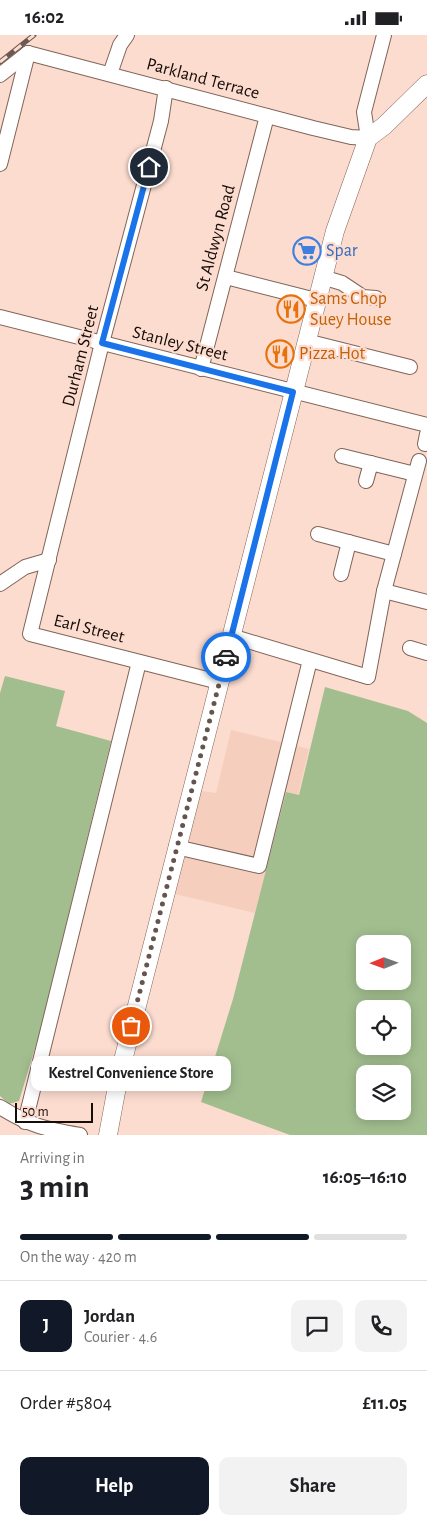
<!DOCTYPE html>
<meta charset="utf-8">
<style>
body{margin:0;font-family:"Alegreya Sans",sans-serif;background:#f2f2f2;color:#202124;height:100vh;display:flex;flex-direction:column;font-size:19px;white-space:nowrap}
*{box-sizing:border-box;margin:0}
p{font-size:16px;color:#757577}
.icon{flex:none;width:28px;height:28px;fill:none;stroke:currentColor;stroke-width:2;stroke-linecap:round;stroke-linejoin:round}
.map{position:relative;height:1100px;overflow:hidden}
.side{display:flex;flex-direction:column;background:#fff;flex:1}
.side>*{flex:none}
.needle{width:32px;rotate:269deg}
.fabs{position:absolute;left:356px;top:900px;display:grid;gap:10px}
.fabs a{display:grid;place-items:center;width:55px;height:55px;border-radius:10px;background:#fff;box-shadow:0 2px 12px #0003;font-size:25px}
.scale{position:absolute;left:15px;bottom:12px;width:78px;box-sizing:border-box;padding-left:5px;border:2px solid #160c08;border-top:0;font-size:14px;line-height:18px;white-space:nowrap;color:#160c08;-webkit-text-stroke:4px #fcdccf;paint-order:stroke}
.pin{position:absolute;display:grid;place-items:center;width:42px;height:42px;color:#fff;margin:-21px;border:2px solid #fff;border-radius:50%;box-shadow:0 1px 5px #0007}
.courier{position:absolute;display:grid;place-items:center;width:50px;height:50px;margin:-25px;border:4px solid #1a73e8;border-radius:50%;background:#fff;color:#222;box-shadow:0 1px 6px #0007}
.bubble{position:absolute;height:35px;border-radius:10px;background:#fff;box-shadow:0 2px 12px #0003;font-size:16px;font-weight:700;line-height:35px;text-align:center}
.overview em{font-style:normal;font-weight:700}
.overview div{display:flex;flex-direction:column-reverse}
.overview{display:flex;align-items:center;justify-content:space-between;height:85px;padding:0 20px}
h1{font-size:32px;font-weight:700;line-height:38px}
.bar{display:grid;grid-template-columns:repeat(4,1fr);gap:8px 5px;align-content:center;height:60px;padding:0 20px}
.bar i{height:6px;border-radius:4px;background:#e0e0e0}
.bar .selected{background:#111827}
.bar p{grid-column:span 4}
.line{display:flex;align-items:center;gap:12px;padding:0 20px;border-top:1px solid #e0e0e0}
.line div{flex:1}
.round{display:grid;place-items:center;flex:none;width:52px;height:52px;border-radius:10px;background:#f2f2f2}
.button{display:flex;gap:10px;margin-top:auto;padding:10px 20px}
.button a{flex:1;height:58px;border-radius:10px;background:#111827;color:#fff;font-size:20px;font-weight:700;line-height:58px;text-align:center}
.button a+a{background:#f2f2f2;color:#202124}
.status{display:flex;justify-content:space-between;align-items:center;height:35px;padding:0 25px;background:#fff;direction:ltr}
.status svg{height:14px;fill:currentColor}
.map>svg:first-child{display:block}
.built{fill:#f5cebe}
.green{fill:#a2be8f;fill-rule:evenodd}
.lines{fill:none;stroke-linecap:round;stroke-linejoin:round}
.minor-casing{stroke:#806459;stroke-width:16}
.major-casing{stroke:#806459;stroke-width:19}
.minor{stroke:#fff;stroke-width:14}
.major{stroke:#fff;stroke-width:18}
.rail-casing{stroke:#6c5a52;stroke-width:5}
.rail{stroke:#fcdccf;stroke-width:3;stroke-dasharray:9;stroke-linecap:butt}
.done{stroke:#66554e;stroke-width:5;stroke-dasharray:0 9}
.route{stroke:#1a73e8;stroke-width:6}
.labels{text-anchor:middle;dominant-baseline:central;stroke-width:4.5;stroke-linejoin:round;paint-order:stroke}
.street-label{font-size:18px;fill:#160c08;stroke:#fcdccf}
.shop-label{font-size:18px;fill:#366cbe;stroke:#fcdccf;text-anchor:start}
.food-label{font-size:18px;fill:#c56008;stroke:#fcdccf;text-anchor:start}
</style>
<div class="status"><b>16:02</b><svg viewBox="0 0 49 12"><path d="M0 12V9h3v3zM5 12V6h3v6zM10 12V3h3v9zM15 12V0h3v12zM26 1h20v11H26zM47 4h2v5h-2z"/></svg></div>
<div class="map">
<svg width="427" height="1100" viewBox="0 0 427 1100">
<rect width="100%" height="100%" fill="#fcdccf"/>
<!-- built -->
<polygon class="built" points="231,695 309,714 298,760 286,757 255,878 175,859 201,756 216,758"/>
<!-- green -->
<g class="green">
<polygon points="5,641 65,656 56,691 111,706 39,1000 19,1066 9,1069 0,1061 0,658"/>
<path d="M325 652 408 676 427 688V1100H290L201 1067 233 964 286 757 299 760ZM365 909H402V946H365ZM365 974H402V1011H365ZM365 1039H402V1076H365Z"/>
</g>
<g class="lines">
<!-- minor casing -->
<g class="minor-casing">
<g id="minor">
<polyline points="28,18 313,93 351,102 368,103 364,77 384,0"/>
<polyline points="110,39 120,10 127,0"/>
<polyline points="0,40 28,18"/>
<polyline points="166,53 161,86 102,308 30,599 219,647"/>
<polyline points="0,129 28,18"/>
<polyline points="226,242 316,265"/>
<polyline points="322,242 342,248 363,262 376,263"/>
<polyline points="0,282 427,390"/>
<polyline points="306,306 410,332"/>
<polyline points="201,334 267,81"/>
<polyline points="425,409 427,399"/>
<polyline points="342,421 415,439"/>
<polyline points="366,446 371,428"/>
<polyline points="318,499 394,519"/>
<polyline points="341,539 349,507"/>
<polyline points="0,549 25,532 49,525"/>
<polyline points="384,556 427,567"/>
<polyline points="231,601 368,642 384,556 419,426"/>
<polyline points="410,613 427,618"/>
<polyline points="176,812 259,831 310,625"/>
<path d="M0 1072C30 1091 46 1094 80 1100"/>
<polyline points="25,1087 139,627"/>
</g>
</g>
<!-- major casing -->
<g class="major-casing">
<polyline id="major" points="108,1100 119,1041 335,196 368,103 384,91 427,49"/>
</g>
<!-- minor -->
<use href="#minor" class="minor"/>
<!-- major -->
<use href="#major" class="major"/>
<!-- rail casing -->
<g class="rail-casing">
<polyline id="rail" points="0,27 34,0"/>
</g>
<!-- rail -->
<use href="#rail" class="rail"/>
</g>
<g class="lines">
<!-- done -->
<polyline class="done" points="131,991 226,622"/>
<!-- route -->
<polyline class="route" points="149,132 102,308 293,357 226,622"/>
</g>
<!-- icons -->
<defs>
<g id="supermarket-ring" transform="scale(1.4375)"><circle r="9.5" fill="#fcdccf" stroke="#3f7fe0" stroke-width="1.5"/><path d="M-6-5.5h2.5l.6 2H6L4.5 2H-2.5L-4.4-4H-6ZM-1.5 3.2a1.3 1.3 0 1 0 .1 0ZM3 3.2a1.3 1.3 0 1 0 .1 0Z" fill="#3f7fe0"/></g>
<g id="restaurant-ring" transform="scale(1.4375)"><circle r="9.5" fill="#fcdccf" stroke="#e8710a" stroke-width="1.5"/><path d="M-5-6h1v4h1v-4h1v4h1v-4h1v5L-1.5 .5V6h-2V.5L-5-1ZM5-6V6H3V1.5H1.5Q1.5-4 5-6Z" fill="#e8710a"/></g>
</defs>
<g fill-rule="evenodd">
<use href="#supermarket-ring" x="307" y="216"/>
<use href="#restaurant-ring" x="291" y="274"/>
<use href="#restaurant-ring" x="280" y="319"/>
</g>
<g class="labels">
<!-- street labels -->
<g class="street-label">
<text transform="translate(203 44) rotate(15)">Parkland Terrace</text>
<text transform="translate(216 203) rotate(-75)">St Aldwyn Road</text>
<text transform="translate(180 309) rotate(14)">Stanley Street</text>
<text transform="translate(81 321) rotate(-76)">Durham Street</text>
<text transform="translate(89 594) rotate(14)">Earl Street</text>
</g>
<!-- shop labels -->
<g class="shop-label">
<text x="326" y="216">Spar</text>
</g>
<!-- food labels -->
<g class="food-label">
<text x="310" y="264">Sams Chop<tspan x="310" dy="21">Suey House</tspan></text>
<text x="299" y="319">Pizza Hot</text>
</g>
</g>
</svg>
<div class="fabs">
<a><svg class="needle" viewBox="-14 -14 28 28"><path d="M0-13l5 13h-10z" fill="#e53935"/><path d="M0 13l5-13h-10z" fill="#757577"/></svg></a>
<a><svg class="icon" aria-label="locate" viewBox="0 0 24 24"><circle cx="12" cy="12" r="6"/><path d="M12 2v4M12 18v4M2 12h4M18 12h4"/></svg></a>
<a><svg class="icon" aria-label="layers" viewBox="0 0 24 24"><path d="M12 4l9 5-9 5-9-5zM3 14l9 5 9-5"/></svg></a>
</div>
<div class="scale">50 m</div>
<div class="pin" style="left:131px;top:991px;background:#ea580c"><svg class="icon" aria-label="bag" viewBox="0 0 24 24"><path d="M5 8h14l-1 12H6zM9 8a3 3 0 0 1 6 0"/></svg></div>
<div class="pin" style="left:149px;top:132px;background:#1f2937"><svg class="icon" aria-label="home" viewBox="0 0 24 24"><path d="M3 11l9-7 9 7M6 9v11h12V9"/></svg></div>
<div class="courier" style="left:226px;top:622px"><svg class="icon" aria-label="car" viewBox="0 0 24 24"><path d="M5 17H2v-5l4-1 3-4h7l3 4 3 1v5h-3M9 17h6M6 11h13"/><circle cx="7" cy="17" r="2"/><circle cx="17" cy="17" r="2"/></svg></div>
<div class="bubble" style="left:31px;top:1021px;width:200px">Kestrel Convenience Store</div>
</div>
<section class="side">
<div class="overview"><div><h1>3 min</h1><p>Arriving in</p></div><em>16:05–16:10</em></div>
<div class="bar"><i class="selected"></i><i class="selected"></i><i class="selected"></i><i></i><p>On the way · 420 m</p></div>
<div class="line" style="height:90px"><b class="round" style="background:#111827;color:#fff">J</b><div><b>Jordan</b><p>Courier · 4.6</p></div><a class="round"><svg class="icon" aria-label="chat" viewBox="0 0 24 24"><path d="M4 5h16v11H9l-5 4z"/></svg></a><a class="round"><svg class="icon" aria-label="phone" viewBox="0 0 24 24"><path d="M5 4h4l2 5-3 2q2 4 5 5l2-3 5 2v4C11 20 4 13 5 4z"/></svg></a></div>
<div class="line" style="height:65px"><div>Order #5804</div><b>£11.05</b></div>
<div class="button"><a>Help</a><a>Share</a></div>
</section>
